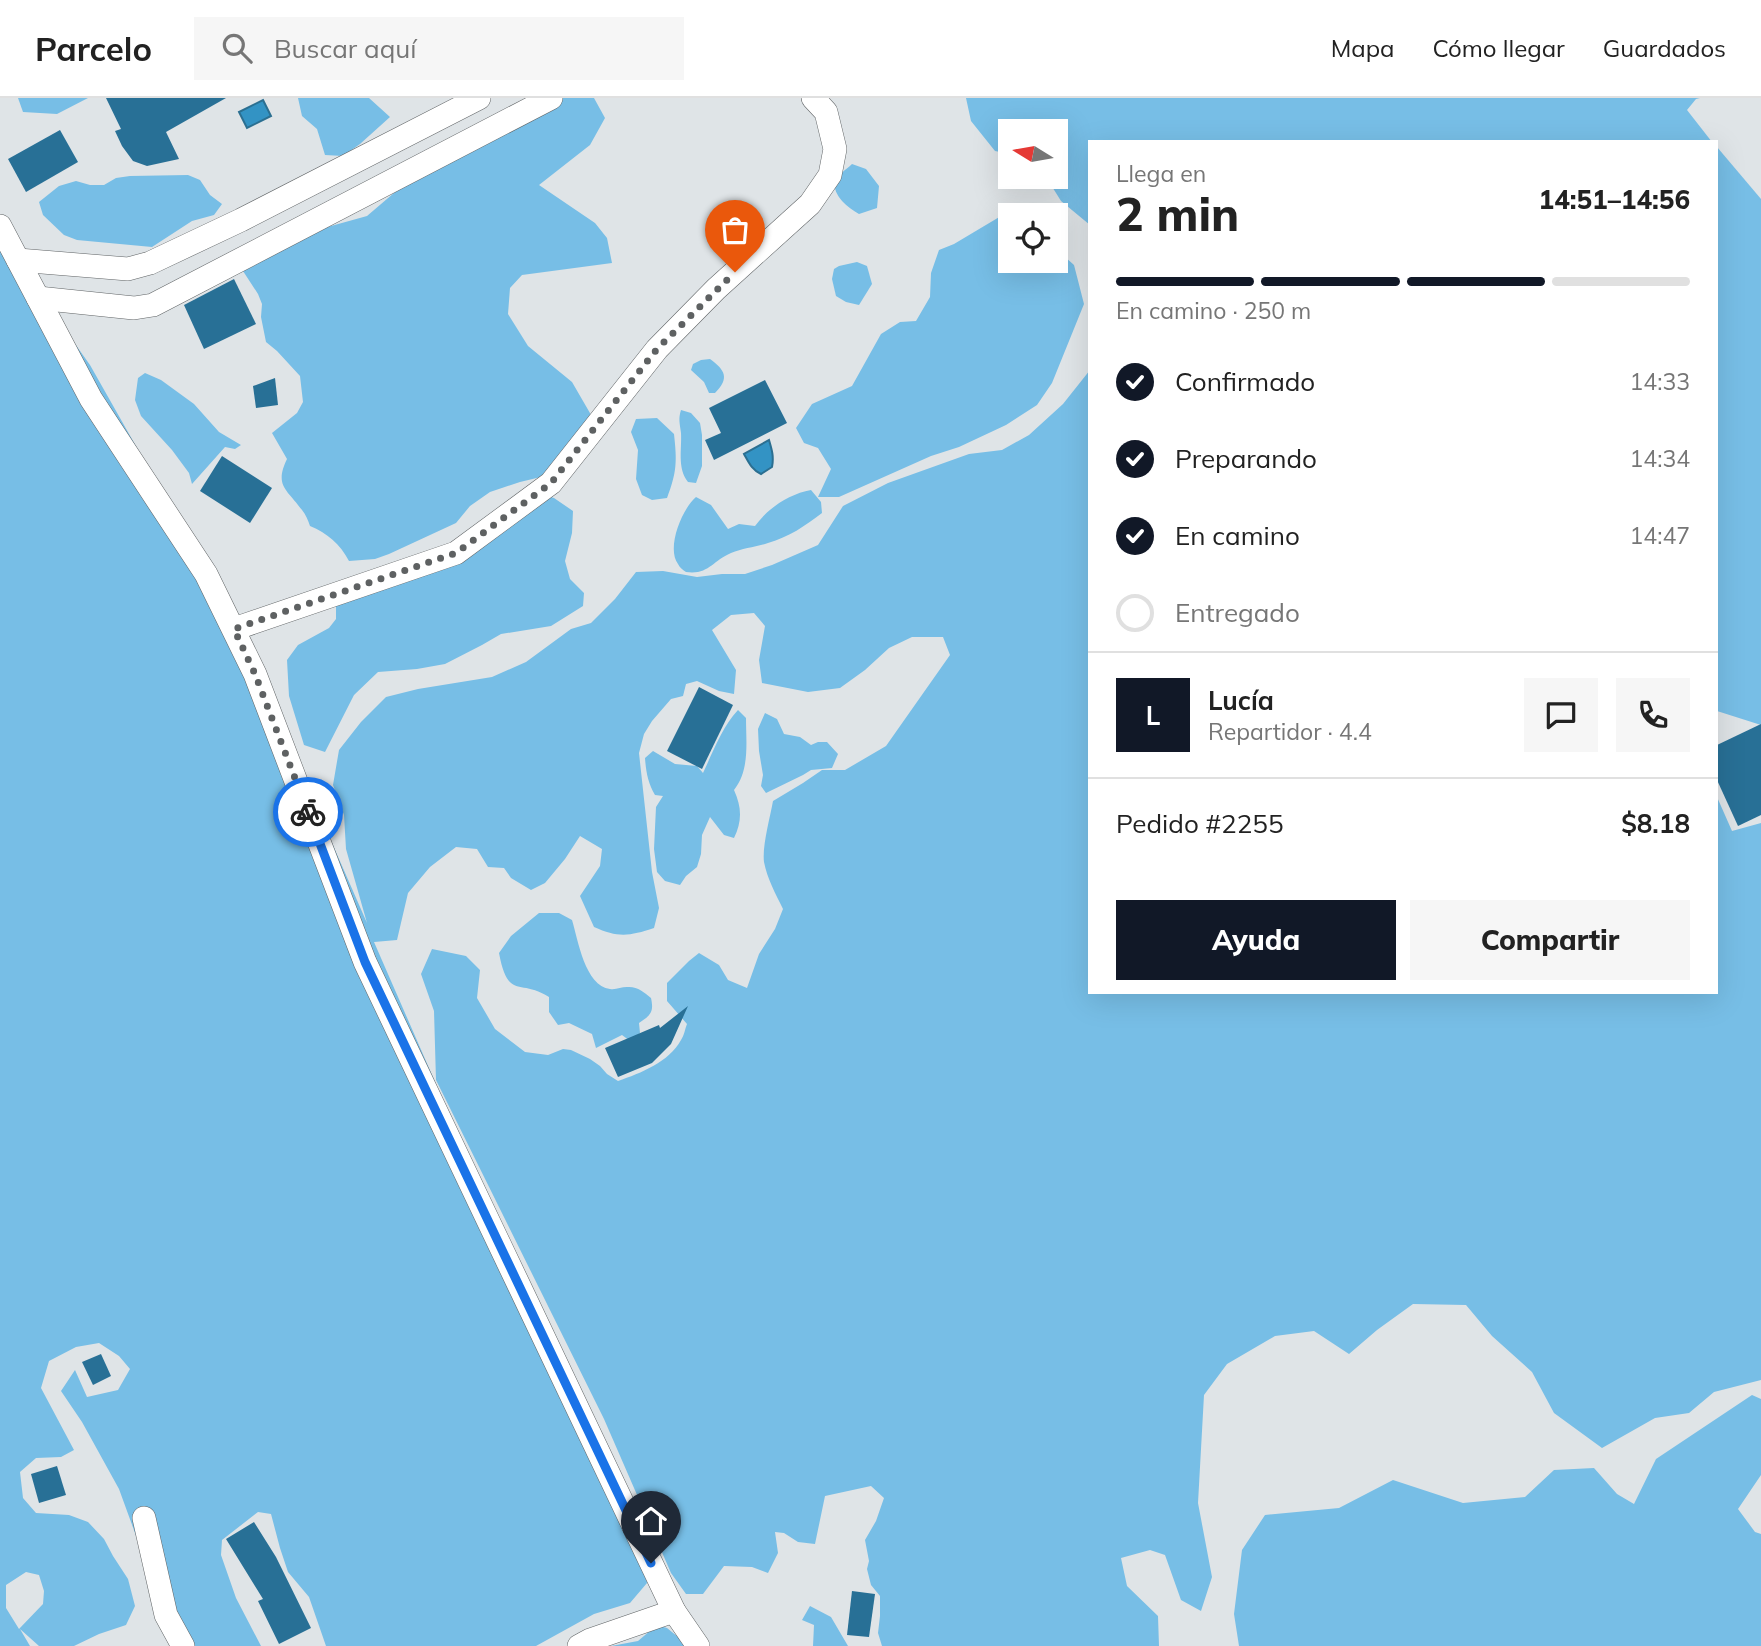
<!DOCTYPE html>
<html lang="es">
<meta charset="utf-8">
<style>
body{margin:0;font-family:Mulish,sans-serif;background:#f6f6f6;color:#222;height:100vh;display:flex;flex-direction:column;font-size:26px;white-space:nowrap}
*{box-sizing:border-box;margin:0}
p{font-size:23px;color:#767676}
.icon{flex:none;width:38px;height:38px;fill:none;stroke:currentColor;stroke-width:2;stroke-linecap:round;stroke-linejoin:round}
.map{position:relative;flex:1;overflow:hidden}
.details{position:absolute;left:1088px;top:42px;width:630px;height:854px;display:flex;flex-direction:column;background:#fff;border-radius:0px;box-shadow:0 7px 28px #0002}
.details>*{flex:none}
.needle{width:46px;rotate:281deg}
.tools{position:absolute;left:998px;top:21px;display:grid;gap:14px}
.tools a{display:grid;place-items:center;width:70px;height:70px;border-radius:0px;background:#fff;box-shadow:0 7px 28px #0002;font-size:35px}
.pin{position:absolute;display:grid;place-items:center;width:60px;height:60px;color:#fff;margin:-72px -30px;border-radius:50% 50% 50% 0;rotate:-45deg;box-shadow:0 0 7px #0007}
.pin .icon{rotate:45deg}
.courier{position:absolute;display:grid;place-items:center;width:70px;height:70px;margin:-35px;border:5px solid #1a73e8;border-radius:50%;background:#fff;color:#222;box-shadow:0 2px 9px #0007}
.head em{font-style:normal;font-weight:800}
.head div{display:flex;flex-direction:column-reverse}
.head{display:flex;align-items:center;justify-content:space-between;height:119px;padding:0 28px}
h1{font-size:46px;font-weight:800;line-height:52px}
.bar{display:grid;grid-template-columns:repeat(4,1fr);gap:10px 7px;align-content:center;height:84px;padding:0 28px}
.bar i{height:9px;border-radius:5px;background:#e0e0e0}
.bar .current{background:#111827}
.bar p{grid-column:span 4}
.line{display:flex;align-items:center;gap:18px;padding:0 28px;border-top:2px solid #e0e0e0}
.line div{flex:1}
.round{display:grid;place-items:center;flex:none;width:74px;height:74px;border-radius:0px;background:#f6f6f6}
ol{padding:0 28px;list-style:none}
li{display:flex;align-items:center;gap:21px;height:77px}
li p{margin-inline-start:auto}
li .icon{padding:7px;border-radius:50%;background:#111827;color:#fff;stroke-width:4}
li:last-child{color:#767676}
li i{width:38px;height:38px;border:4px solid #e0e0e0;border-radius:50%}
.cta{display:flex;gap:14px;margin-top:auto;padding:14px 28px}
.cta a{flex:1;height:80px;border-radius:0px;background:#111827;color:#fff;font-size:28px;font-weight:800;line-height:80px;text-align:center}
.cta a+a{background:#f6f6f6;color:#222}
header{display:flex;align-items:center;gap:42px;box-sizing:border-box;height:98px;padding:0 35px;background:#fff;border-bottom:2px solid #e0e0e0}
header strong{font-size:33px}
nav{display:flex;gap:38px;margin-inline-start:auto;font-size:24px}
.search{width:490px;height:63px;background:#f6f6f6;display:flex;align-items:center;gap:18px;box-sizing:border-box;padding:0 24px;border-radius:0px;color:#767676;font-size:26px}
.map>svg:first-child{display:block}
.green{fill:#77bee6;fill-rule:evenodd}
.water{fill:#3393c4;stroke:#2b6f91;stroke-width:2}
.building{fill:#287096}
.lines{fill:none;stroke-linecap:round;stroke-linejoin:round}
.minor-casing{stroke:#606466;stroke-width:24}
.minor{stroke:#fff;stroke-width:23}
.done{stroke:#5e6162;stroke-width:7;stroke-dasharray:0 12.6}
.route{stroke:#1a73e8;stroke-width:9}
</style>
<header>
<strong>Parcelo</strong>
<div class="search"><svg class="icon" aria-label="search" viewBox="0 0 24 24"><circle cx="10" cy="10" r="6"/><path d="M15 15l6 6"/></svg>Buscar aquí</div>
<nav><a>Mapa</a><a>Cómo llegar</a><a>Guardados</a></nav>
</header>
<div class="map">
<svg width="1761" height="1548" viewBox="0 0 1761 1548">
<rect width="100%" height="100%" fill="#dfe4e7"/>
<!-- green -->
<g class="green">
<polygon points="18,0 88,0 57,16 23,14"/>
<polygon points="298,0 369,0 390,19 360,46 343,58 325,57 317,31 302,18"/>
<path d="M548 0H594L605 20 590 47 539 87 595 125 607 140 612 165 522 177 510 190 508 216 528 248 572 284 594 322 545 378 520 384 490 394 470 408 456 425 389 456 375 461 349 463C340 446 327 435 310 428 308 422 306 417 302 412 287 391 274 388 287 361L272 335 297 315 303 304 300 278 277 253 266 244 261 219 262 206 258 196 243 173 288 140 367 118 408 83Z"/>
<polygon points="966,0 1700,0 1696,1 1687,12 1712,44 1090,44 1090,127 1061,103 1046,79 1055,79 1055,33 1010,33 1010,56 995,53 971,23"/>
<polygon points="1717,49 1761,101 1761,627 1717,613"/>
<path d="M852 66 866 71 879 88 877 110 859 116C849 110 832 98 835 83 837 77 847 71 852 66Z"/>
<polygon points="188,77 200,82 210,97 222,106 214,117 192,123 152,149 77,142 64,137 43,117 39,104 59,88 76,83 90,87 104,87 116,80 130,78"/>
<polygon points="1001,118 1010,123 1010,163 1055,163 1055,150 1074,167 1084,206 1052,285 1037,307 1006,327 959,349 931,358 839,399 818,399 831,371 818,350 804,345 796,330 812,306 852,288 881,236 900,224 916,223 930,199 931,175 939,152 954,146"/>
<path d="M0 140 90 267 235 523 367 825 346 751 344 717 333 687 339 652 361 624 386 599 418 591 492 579 526 564 571 531 591 525 615 501 636 474 663 473 697 479 722 476H745L772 467 818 447 843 408 888 385 969 356 1002 352 1029 337 1063 306 1090 272V894H1717V699L1732 733 1761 725V1282L1714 1294 1689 1315 1655 1320 1602 1350 1554 1315 1532 1274 1492 1238 1466 1207 1413 1206 1377 1232 1349 1256 1314 1233 1275 1238 1227 1266 1204 1297 1198 1405 1212 1479 1201 1513 1181 1502 1165 1457 1150 1452 1121 1460 1127 1488 1158 1518 1159 1548H882L878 1535 880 1518V1498L871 1487 867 1471 869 1463 865 1442 876 1423 884 1400 871 1388 825 1398 815 1446 798 1444 784 1435 775 1434 778 1455 768 1475 752 1469 724 1468 703 1496H686L671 1475 604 1321 436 982 434 913 421 876 432 851 466 858 480 872 477 900 495 931 525 954 548 957 563 951 571 952 590 961 600 968 607 976 618 983C641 975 669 964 681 942 684 938 685 931 687 926L667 903V885L689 863 699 855 719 867 728 882 747 890 759 856 775 831 783 811C776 797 767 780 764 764 762 748 770 720 773 703L803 685 822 672H845L886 648 950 557 943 539H912L889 550 865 572 840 590 808 594 762 585 759 562 765 528 754 515 731 517 712 532 736 572 734 596 719 593 697 583 686 586 683 598 671 601 652 623 644 636 639 655 652 774 659 810 654 830C630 838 618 840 594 829L580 798 600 768 602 751 580 738 565 761 545 785 531 792 511 780 504 770 488 769 477 751 456 749 430 769 408 795 397 842 374 844 622 1412 646 1472 647 1485 630 1505 594 1516 536 1548H326L309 1499 288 1474 280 1450 271 1416 258 1414 222 1442 221 1457 236 1500 261 1548H182L135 1435 119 1391 82 1324 61 1293 75 1272 87 1299 118 1292 130 1271 119 1258 99 1245 76 1249 49 1263 41 1290 74 1352 61 1359 36 1360 20 1374 23 1400 36 1415 69 1417 88 1424 104 1441 113 1458 128 1481 135 1508 126 1527 99 1536 74 1548H39L20 1531 30 1548H0ZM26 1474 39 1477 44 1493 43 1506 19 1531 6 1510V1487Z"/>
<polygon points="857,164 867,168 872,186 859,207 846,204 836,198 832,181 834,171 839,168"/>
<path d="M710 261C725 272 730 280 715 295H709L704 284 691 272 693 266 701 262Z"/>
<polygon points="145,275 161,282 194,306 219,334 241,347 235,351 225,349 192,386 189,375 172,352 141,318 135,302 138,280"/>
<path d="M681 312 691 315 700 325 702 337V368L696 385 688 384C677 370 682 351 681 335 680 326 678 321 681 312Z"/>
<path d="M657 320 674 336C677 363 677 374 667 400L652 402 642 397 636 381 638 352 631 334 636 321Z"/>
<path d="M811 392 821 404 822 415C805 428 789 439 768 445 756 449 743 450 731 455 712 463 709 477 686 474 683 472 680 470 678 466 666 450 682 411 696 399L711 407 728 431 739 426 755 428C768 410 789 396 811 392Z"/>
<polygon points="534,394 554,400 573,413 572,435 565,463 570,481 584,495 583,508 551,528 501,536 482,547 445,566 417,571 378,574 354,597 325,654 304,647 289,598 287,562 298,547 329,530 336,521 336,501 424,467"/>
<path d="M738 612 746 620C746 644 750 672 734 692 742 710 742 723 734 740L724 737 710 719 702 737 701 756 697 769 686 778 680 787 665 783 657 774 654 751 656 709 663 698 655 697C648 685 646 674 645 660L653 653 675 666 697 668 703 675C713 654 722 629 738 612Z"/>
<polygon points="765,615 777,621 784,636 800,639 811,647 818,644 827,644 838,656 832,670 811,672 803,677 766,695 761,688 763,677 759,653 758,631"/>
<path d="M539 815H559L572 822C578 842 585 888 610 891 616 892 621 889 627 889 637 888 644 894 651 900 654 914 651 917 639 925L640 935 630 943 622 937 596 950 592 936 569 925 558 927 549 914V899C520 880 508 903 499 855L511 838Z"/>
<polygon points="1752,1297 1761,1301 1761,1377 1738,1411 1755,1434 1761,1436 1761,1548 1239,1548 1234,1516 1242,1452 1265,1417 1339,1410 1393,1382 1463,1405 1525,1399 1554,1372 1594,1370 1617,1396 1634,1406 1656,1361"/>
<polygon points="810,1508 831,1519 848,1548 813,1548 814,1527 802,1522"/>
<polygon points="657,1527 667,1530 689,1548 611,1548 638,1543"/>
</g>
<!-- water -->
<g class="water">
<polygon points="263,2 271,18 247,30 239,14"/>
<path d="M769 342C772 352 774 359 772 369L761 376C752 372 749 365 744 356Z"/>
</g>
<!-- building -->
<g class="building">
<polygon points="106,0 226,0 166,34 179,61 147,68 133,63 122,48 115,33 121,31"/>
<polygon points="60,32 78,64 26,94 8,61"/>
<polygon points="234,181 256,226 204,251 184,207"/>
<polygon points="275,280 278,307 256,310 253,288"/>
<polygon points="765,282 787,325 714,362 705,342 721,335 709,310"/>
<polygon points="222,358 272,390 250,425 200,393"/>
<polygon points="699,589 733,607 702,671 667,653"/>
<polygon points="1761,626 1761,717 1738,728 1717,682 1717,647"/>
<polygon points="688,908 671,946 652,965 618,979 605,950 659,927 660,930"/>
<polygon points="101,1256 111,1278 93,1287 82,1264"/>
<polygon points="57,1368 66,1397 39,1405 31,1376"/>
<polygon points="254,1424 276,1459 311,1530 279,1546 258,1503 263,1501 226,1441"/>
<polygon points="852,1493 875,1496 869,1539 847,1537"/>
</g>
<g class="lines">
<!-- minor casing -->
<g class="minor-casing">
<g id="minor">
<polyline points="0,128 91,301 206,476 255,576 365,864 674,1513 698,1548"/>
<polyline points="18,162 128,171 150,165 241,122 479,0"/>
<polyline points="38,200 134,210 153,207 551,0"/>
<polyline points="234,531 456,455 551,385 657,251 716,191 810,106 830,77 835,51 826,14 813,0"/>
<polyline points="144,1420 166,1517 183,1548"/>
<polyline points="579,1548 590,1542 674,1513"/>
</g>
</g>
<!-- minor -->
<use href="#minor" class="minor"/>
</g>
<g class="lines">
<!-- done -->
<polyline class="done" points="308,714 255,576 234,531 456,455 551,385 657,251 735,174"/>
<!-- route -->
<polyline class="route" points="308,714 365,864 651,1465"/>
</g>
</svg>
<div class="tools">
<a><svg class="needle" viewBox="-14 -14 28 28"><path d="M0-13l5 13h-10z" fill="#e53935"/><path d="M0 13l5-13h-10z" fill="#767676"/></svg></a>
<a><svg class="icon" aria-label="locate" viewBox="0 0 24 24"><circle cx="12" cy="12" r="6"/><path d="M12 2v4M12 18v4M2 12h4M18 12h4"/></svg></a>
</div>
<div class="pin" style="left:735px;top:174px;background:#ea580c"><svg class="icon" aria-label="bag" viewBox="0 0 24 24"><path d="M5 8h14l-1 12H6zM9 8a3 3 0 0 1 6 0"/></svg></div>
<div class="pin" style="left:651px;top:1465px;background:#1f2937"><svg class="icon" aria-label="home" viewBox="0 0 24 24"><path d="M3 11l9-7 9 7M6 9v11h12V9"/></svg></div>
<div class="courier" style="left:308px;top:714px"><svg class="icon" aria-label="bike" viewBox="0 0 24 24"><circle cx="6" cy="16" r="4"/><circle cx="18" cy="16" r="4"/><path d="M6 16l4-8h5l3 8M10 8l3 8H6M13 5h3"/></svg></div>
<section class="details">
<div class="head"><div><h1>2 min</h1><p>Llega en</p></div><em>14:51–14:56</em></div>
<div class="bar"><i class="current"></i><i class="current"></i><i class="current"></i><i></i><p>En camino · 250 m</p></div>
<ol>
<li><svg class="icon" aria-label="check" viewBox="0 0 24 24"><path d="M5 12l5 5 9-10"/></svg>Confirmado<p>14:33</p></li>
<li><svg class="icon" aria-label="check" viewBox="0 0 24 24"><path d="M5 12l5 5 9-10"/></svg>Preparando<p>14:34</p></li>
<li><svg class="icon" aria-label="check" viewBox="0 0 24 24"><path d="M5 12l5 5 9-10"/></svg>En camino<p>14:47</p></li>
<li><i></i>Entregado</li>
</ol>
<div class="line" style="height:126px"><b class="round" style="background:#111827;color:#fff">L</b><div><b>Lucía</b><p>Repartidor · 4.4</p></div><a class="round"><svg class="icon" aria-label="chat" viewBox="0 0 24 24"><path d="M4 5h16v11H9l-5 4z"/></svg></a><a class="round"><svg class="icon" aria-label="phone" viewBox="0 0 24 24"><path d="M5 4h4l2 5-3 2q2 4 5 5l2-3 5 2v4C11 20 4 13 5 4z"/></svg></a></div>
<div class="line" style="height:91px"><div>Pedido #2255</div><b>$8.18</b></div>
<div class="cta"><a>Ayuda</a><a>Compartir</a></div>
</section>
</div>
